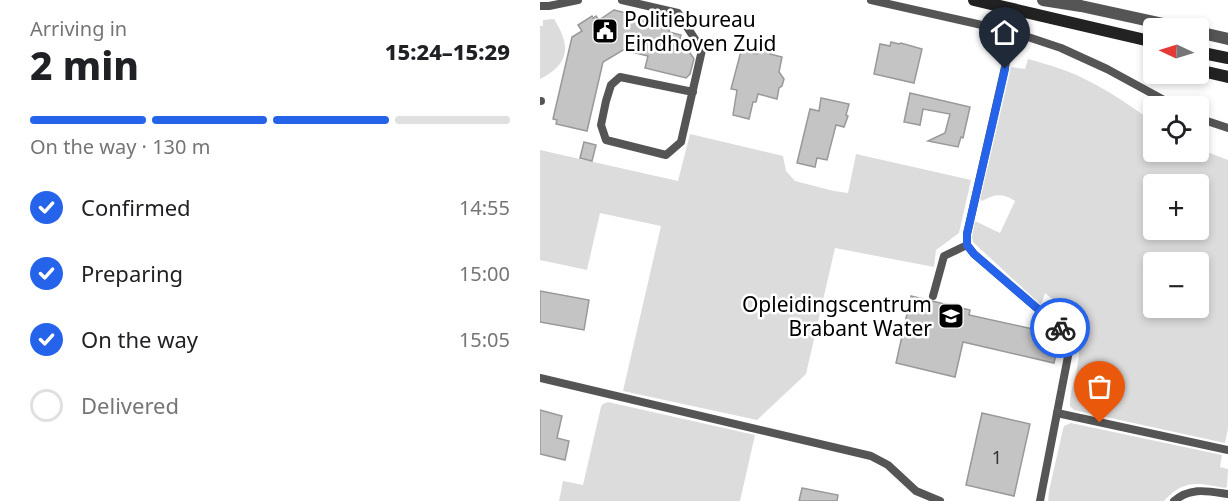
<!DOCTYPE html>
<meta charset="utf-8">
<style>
body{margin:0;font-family:"Noto Sans",sans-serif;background:#f2f2f2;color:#202124;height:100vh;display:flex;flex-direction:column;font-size:22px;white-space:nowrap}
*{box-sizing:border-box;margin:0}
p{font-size:20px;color:#757577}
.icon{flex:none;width:33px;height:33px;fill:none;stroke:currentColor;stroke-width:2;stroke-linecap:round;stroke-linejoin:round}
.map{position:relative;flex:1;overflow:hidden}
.panel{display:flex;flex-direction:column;background:#fff;width:540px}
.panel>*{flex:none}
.needle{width:39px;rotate:274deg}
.tools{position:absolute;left:603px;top:18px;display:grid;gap:12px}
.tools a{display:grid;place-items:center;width:66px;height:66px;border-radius:6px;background:#fff;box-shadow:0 3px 9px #0003;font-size:30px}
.pin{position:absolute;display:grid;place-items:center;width:51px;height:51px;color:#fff;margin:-62px -26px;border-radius:50% 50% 50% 0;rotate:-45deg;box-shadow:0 0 6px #0007}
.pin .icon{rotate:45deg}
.courier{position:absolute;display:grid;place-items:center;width:60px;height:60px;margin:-30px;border:4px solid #2563eb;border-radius:50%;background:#fff;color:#222;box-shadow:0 2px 8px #0007}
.head em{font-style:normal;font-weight:800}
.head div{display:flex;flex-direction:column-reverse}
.head{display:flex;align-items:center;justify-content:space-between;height:102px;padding:0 30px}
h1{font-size:39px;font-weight:800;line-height:45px}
.bar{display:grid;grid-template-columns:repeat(4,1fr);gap:9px 6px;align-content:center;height:72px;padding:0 30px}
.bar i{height:8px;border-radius:4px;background:#e0e0e0}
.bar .active{background:#2563eb}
.bar p{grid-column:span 4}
ol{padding:0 30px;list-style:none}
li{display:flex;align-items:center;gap:18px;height:66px}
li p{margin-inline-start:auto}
li .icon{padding:6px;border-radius:50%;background:#2563eb;color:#fff;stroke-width:4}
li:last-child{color:#757577}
li i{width:33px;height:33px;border:3px solid #e0e0e0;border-radius:50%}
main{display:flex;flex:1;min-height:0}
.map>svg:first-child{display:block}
.green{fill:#dcdcdc;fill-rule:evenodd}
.building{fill:#c4c4c4;stroke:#999;stroke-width:1.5}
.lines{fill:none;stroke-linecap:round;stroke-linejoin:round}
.lane{stroke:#555;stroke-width:8}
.street{stroke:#555;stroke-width:12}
.secondary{stroke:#222;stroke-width:12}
.done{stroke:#595959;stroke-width:6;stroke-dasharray:0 10.8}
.route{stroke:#2563eb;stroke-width:8}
.labels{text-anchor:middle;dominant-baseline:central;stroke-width:5;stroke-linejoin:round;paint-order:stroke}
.number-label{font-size:18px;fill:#313131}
.poi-label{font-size:21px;fill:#000;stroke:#fff;text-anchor:start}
</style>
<main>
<section class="panel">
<div class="head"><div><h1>2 min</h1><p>Arriving in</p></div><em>15:24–15:29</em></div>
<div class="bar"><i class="active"></i><i class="active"></i><i class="active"></i><i></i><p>On the way · 130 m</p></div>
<ol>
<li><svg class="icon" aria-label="check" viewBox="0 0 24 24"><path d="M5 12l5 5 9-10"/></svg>Confirmed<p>14:55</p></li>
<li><svg class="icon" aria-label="check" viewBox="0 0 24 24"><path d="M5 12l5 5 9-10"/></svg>Preparing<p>15:00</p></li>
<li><svg class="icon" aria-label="check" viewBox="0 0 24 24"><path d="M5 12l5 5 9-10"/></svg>On the way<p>15:05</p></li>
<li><i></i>Delivered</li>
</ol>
</section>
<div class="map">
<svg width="688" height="501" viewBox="0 0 688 501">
<rect width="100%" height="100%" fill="#fff"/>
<!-- green -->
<g class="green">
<path d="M14 19C31 46 30 64 0 79V26H3V20Z"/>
<path d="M488 59C500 62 512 66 524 70 556 82 586 102 613 122L614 152H658L659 149 688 160V428L685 443 534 410 530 406C529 385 545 361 536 340 534 336 531 332 528 328L532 316 505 293 501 305 433 242 432 237 435 221 460 233 475 201C462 193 455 194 442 201L440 200 471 67 485 69ZM658 184V230H614V184ZM658 262V308H614V262Z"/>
<polygon points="150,134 243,156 246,171 255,181 294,191 308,193 316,154 431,180 419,233 396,250 394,267 295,248 266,374 217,420 83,391 121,226 60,213 47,270 0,260 0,150 138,181"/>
<polygon points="68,402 215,435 200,501 19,501 23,481 43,485 61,407 63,404"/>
<path d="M531 423 682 455 680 467 688 469 687 487 685 488C658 483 644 479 624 501H508L509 491 523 429 524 426Z"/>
</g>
<!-- building -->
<g class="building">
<polygon points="74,10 130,24 129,32 141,35 140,38 154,59 150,74 146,78 105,68 108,56 83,50 63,62 47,131 16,124 17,120 13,119 32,37 42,31 38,25 52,16 53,18 56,16 59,20"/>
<polygon points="351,42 359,44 361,43 382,49 374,83 334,74 340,44 350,46"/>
<polygon points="219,49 231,52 230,54 242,57 239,72 244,79 242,86 239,88 237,99 218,94 216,102 213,102 209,119 193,115 197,90 191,89 201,51 217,54"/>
<polygon points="370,93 430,107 423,138 421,137 418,147 388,141 405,133 410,114 383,109 380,125 364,122"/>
<polygon points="281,98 309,104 306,115 308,116 304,127 296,125 287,160 277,158 275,167 257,163 270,109 279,111"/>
<polygon points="44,142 56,145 52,161 40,158"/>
<polygon points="0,291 49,300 44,330 0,322"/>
<polygon points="371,296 430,310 429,315 502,331 501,335 519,339 514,363 423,342 415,377 356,363"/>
<polygon points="0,410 22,416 17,438 29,441 25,460 0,454"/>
<polygon points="442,413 490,424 474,496 426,485"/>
<polygon points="262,488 298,495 297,501 259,501"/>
</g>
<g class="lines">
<!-- lane -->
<g class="lane">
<polyline points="82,0 138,13 162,50 141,142 126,155 66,140 61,125 66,101 71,85 80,77 153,92"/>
<polyline points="331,0 473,32 521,48 567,69 635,106"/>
<polyline points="0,6 9,6 38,0"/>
<polyline points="478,10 427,234 427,245 434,254 525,332 530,346 500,501"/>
<polyline points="0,101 1,101"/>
<polyline points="658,118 688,128"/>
<polyline points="393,296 404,256 427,245"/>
<polyline points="0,378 331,456 348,465 376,491 400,501"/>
<polyline points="517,413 688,450"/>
<path d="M634 501C651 487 667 491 688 494"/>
</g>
<!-- street -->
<g class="street">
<polyline points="503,0 541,6 642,28"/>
<polyline points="658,32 688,39"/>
</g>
<!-- secondary -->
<g class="secondary">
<polyline points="434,0 614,42"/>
<polyline points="658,52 688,58"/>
<polyline points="658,70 688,77"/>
</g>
</g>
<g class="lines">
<!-- done -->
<polyline class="done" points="520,328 525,332 530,346 517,413 560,423"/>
<!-- route -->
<polyline class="route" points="465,69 427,234 427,245 434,254 520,328"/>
</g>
<!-- icons -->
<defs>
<g id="civic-square" transform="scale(1.35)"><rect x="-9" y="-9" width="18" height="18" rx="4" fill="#000" stroke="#fff"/><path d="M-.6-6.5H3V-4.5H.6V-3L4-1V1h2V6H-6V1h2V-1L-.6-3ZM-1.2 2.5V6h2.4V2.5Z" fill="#fff"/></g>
<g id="school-square" transform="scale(1.35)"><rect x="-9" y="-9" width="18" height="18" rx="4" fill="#000" stroke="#fff"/><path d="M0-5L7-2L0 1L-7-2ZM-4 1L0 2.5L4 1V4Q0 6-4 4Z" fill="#fff"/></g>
</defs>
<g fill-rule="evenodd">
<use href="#civic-square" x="65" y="31"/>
<use href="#school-square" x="411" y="316"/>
</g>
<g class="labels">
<!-- number labels -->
<g class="number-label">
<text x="457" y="457">1</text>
</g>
<!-- poi labels -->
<g class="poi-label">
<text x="84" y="19">Politiebureau<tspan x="84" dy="24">Eindhoven Zuid</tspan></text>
<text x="392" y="304" text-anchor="end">Opleidingscentrum<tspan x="392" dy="24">Brabant Water</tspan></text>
</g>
</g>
</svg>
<div class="tools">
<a><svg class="needle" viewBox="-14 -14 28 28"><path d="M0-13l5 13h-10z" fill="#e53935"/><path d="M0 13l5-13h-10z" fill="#757577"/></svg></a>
<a><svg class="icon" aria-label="locate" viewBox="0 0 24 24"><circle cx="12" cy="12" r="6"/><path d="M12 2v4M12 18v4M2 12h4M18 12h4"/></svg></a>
<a>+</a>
<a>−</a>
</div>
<div class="pin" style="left:560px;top:423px;background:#ea580c"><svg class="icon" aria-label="bag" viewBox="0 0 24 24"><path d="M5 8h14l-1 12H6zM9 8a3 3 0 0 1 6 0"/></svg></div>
<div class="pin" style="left:465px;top:69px;background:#1f2937"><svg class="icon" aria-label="home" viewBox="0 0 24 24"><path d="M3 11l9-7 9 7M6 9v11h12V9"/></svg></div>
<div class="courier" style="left:520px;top:328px"><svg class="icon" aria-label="bike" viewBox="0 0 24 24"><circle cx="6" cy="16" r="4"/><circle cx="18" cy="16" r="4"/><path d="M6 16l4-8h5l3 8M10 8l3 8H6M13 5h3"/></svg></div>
</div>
</main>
